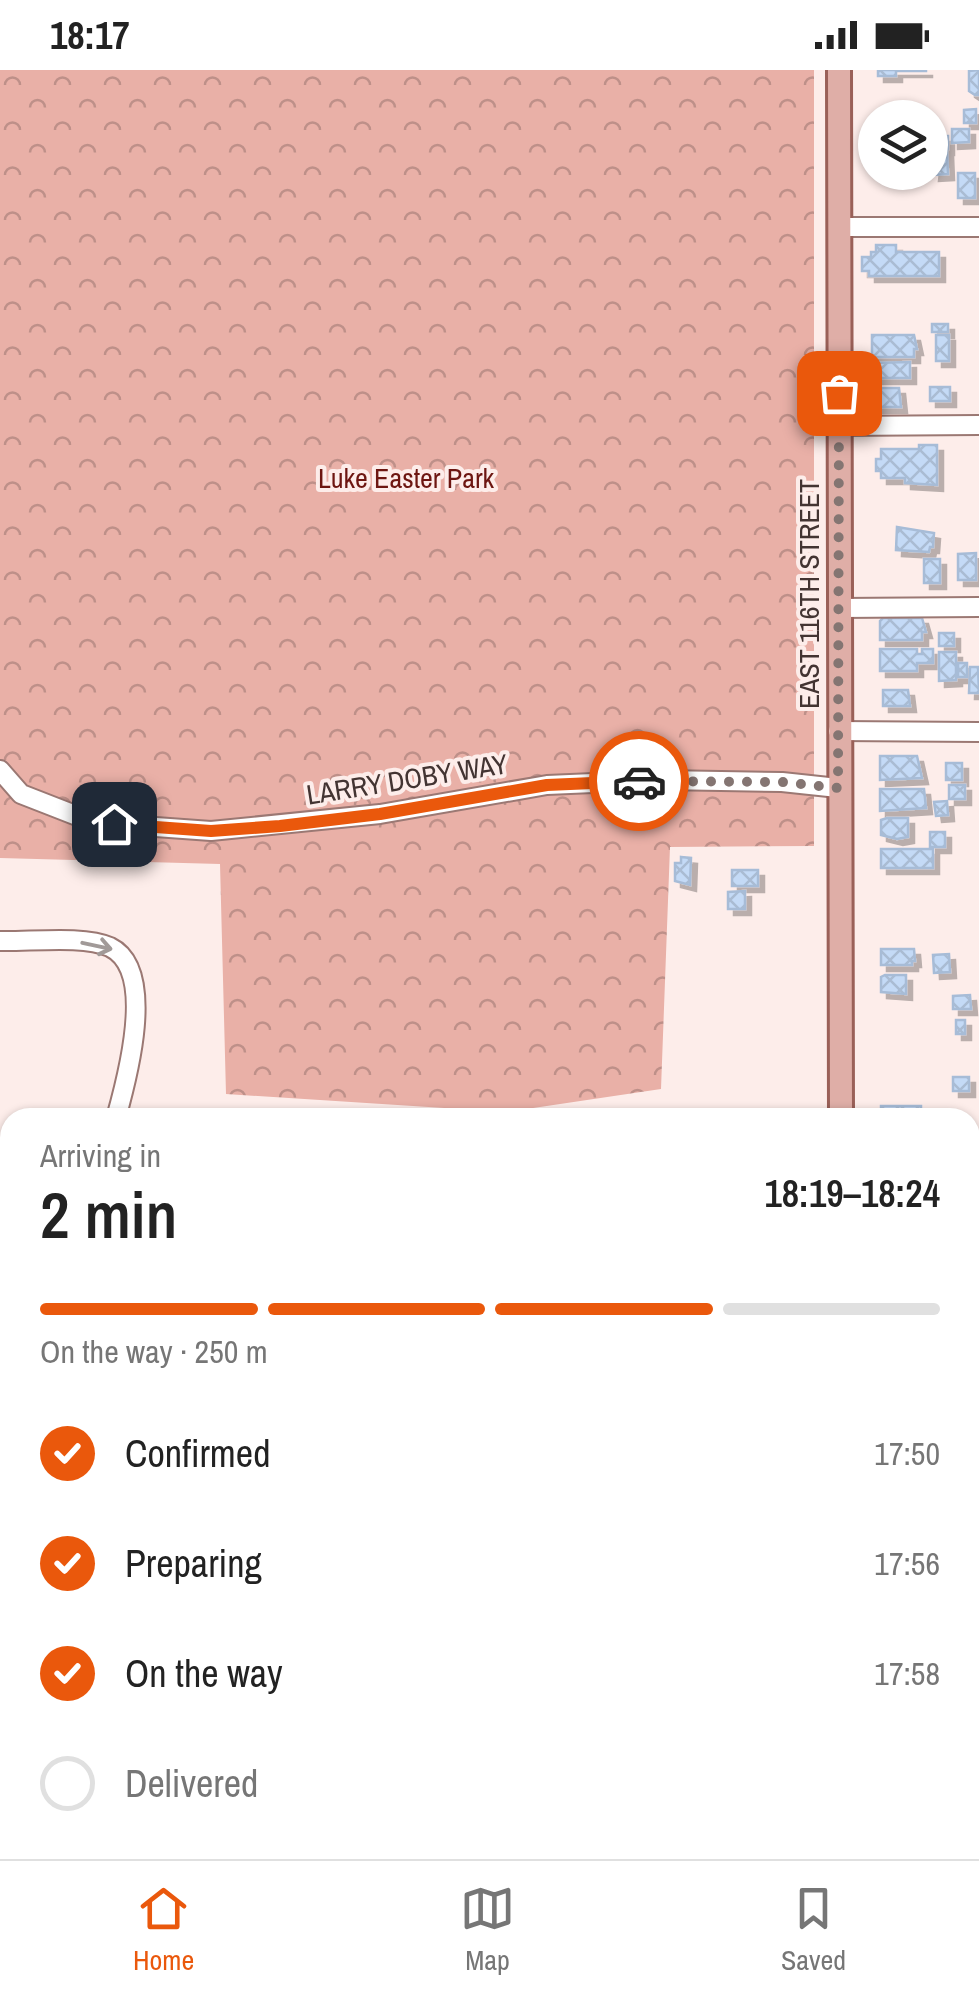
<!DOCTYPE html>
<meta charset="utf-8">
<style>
body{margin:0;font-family:"Archivo Narrow",sans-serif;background:#f2f2f2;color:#222;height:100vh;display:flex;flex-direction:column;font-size:38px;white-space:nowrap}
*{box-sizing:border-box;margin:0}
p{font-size:32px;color:#767676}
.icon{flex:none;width:55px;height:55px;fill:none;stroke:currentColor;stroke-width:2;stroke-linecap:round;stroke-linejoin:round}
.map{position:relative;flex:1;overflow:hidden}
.details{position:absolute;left:0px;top:1038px;width:980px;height:752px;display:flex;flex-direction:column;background:#fff;border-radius:30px 30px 0 0;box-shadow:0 2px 8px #0004}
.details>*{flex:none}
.controls{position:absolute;left:858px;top:30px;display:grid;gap:20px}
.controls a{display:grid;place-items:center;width:90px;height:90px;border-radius:50%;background:#fff;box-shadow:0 2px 8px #0004;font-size:50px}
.pin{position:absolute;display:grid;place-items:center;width:85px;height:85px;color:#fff;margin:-42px;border-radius:20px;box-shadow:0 5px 15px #0006}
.courier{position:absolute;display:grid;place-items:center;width:100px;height:100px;margin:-50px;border:8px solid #ea580c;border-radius:50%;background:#fff;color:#222;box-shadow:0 2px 12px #0007}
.summary em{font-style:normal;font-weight:600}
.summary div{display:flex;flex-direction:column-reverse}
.summary{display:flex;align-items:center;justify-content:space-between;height:170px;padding:0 40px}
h1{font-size:65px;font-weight:600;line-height:75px}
.bar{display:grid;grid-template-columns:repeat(4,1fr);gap:15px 10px;align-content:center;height:120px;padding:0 40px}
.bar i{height:12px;border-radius:8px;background:#e0e0e0}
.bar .active{background:#ea580c}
.bar p{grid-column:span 4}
ol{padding:0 40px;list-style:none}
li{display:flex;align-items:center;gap:30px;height:110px}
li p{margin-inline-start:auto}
li .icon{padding:10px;border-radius:50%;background:#ea580c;color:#fff;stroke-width:4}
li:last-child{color:#767676}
li i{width:55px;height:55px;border:5px solid #e0e0e0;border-radius:50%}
.status{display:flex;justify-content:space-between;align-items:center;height:70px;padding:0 50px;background:#fff;direction:ltr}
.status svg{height:28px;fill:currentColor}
.tab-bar{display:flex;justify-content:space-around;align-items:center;height:140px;border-top:2px solid #e0e0e0;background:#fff;font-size:28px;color:#767676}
.tab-bar a{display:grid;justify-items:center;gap:5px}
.tab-bar .active{color:#ea580c}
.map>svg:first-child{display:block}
.park{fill:url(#park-crowns)}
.building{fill:url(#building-cross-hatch);stroke:#a7bcd7;stroke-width:2.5;filter:url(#shadow)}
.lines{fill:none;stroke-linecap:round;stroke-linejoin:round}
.minor-casing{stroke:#9b7873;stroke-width:22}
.major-casing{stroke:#9a6058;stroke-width:28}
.minor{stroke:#fff;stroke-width:18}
.major{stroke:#dfaea7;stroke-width:22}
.oneway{stroke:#a19a98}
.done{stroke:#847572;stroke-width:10;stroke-dasharray:0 18}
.route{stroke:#ea580c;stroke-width:12}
.labels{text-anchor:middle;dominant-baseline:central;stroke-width:8;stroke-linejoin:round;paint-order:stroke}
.park-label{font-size:28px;fill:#6d1611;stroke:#fdedea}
.street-label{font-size:28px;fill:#433432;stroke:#fdedea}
</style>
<div class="status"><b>18:17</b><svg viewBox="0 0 49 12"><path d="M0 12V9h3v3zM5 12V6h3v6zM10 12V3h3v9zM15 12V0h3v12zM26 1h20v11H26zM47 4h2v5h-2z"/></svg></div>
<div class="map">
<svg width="979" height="1789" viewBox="0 0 979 1789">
<defs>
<pattern id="park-crowns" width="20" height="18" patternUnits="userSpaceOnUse" patternTransform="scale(2.5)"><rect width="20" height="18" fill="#e9b0a7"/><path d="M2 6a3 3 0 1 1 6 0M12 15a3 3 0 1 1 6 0" fill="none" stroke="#be9089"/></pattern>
<pattern id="building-cross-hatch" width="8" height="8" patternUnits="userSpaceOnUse" patternTransform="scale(2.5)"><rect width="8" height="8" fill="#c4daf6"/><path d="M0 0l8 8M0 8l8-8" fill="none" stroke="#aabcd3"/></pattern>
<filter id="shadow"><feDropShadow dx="6" dy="6" stdDeviation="0" flood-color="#0004"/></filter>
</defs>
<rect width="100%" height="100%" fill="#fdedea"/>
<!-- park -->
<polygon class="park" points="0,0 814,0 814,776 670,777 661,1019 506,1042 226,1024 220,794 0,788"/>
<!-- building -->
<g class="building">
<polygon points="878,0 926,0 926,1 896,1 896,6 878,6"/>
<polygon points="979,0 979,25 975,25 969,21 969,1"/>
<polygon points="976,39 976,53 964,53 964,40"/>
<polygon points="952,59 969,59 969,72 952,73"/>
<rect x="934" y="66" width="14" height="13"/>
<polygon points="947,79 948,104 933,105 936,80"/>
<rect x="958" y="103" width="17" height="25"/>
<polygon points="876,175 896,175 896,182 939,182 939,206 869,206 869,201 862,201 862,187 871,187 871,182 876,182"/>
<rect x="932" y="254" width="16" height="8"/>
<polygon points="872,265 914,265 917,279 914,279 914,287 872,287"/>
<rect x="936" y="265" width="13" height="26"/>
<polygon points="910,292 910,308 873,308 872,293"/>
<rect x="930" y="317" width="20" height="14"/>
<polygon points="872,318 899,318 901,337 872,337"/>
<polygon points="919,375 937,375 937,415 905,413 905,408 881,408 881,401 876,401 876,389 881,389 881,379 919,379"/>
<polygon points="897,457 934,463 933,477 930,477 929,482 896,480"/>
<polygon points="976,483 976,510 958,510 958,484"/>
<rect x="924" y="489" width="16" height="24"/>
<polygon points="883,548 922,548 926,562 922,562 922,570 880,570 880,551"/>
<rect x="939" y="563" width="15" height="13"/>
<polygon points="880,579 917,579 917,584 922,584 922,579 933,579 933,593 917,593 917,601 880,601"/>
<polygon points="939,582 956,582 956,610 939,611"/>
<rect x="958" y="593" width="9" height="14"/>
<polygon points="970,597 978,597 979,623 969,623"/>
<polygon points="883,620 908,620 910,636 883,636"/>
<polygon points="880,686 917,686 922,708 880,710"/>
<rect x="946" y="693" width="16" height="17"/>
<rect x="949" y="715" width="16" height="14"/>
<polygon points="880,719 924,719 926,738 880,741"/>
<polygon points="947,731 948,745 936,746 934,732"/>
<polygon points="887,748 908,748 908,767 897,769 881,765 881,750"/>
<rect x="930" y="762" width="15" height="15"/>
<rect x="881" y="779" width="52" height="19"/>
<polygon points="681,787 691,788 690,815 675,811 675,793 681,793"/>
<rect x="732" y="800" width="26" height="16"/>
<polygon points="745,821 745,839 728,839 728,822"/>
<polygon points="881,879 914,879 915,891 912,891 912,895 881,895"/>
<polygon points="949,884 950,902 934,903 933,885"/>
<polygon points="885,905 906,905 906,924 881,922 881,907"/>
<polygon points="970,925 971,939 953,939 953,926"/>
<rect x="956" y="950" width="9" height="14"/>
<rect x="953" y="1007" width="16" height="14"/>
<polygon points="881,1036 921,1036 921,1045 924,1048 881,1048"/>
<polygon points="0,1082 10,1085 10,1137 0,1134"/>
<polygon points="0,1282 10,1285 2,1318 0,1318"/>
<polygon points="0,1377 10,1380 7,1406 0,1404"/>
<polygon points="0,1455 9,1458 0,1484"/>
<polygon points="0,1494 10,1497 8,1512 0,1510"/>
<polygon points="7,1513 10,1515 10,1532 0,1525"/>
<rect x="970" y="1713" width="9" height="22"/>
<polygon points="8,1751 10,1773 0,1782 0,1758"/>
<polygon points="182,1780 220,1780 222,1785 220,1789 187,1789 182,1788"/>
<polygon points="316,1780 360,1780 361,1787 316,1789"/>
</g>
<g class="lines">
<!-- minor casing -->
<g class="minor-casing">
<g id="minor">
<polyline points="840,157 979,157"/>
<polyline points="838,356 979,355"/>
<polyline points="840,538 979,537"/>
<polyline points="838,661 979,662"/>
<polyline points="0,700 21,724 80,747 114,754 211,761 380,744 547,715 663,710 782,712 838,718"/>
<path d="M0 871C29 872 84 865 110 877 157 900 127 1009 116 1048"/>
<polyline points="970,1183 979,1184"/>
<polyline points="0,1429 10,1431"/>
<polyline points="0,1662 10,1668"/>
<polyline points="100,1780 103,1789"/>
<polyline points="379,1780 379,1789"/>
<polyline points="144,1789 145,1780"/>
<polyline points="610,1789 610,1780"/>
</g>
</g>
<!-- major casing -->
<g class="major-casing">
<g id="major">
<polyline points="839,0 841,1048"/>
<polyline points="0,1245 10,1248"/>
<polyline points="970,1514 979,1516"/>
<polyline points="840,1789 840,1780"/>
</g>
</g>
<!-- minor -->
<use href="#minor" class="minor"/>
<!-- major -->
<use href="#major" class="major"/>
</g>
<!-- one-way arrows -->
<defs><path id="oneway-shaft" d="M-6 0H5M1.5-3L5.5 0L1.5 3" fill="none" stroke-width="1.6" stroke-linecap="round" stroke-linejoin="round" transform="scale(2.5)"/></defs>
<use class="oneway" href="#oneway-shaft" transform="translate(97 876) rotate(12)"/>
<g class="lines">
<!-- done -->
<polyline class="done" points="639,711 782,712 838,718 839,323"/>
<!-- route -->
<polyline class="route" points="114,754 211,761 280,756 380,744 547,715 639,711"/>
</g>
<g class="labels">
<!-- park labels -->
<g class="park-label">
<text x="406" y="408">Luke Easter Park</text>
</g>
<!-- street labels -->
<g class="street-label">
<text transform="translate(809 524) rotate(-90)">EAST 116TH STREET</text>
<text transform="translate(407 709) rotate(-9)">LARRY DOBY WAY</text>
</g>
</g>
</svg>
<div class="controls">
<a><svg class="icon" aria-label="layers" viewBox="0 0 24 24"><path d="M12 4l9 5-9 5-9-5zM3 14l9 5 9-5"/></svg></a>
</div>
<div class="pin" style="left:839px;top:323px;background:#ea580c"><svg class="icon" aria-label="bag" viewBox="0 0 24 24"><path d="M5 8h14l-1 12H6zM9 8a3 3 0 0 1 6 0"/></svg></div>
<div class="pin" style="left:114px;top:754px;background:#1f2937"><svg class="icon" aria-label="home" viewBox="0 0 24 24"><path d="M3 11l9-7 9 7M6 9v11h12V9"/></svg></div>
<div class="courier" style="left:639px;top:711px"><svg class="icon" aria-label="car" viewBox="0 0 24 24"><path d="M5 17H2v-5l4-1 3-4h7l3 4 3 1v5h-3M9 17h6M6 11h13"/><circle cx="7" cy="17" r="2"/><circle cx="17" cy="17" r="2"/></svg></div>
<section class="details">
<div class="summary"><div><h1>2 min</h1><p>Arriving in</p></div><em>18:19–18:24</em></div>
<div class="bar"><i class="active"></i><i class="active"></i><i class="active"></i><i></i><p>On the way · 250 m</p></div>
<ol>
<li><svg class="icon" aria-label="check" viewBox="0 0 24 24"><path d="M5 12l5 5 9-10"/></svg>Confirmed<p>17:50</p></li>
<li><svg class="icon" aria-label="check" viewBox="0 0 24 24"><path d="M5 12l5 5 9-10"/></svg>Preparing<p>17:56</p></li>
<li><svg class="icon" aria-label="check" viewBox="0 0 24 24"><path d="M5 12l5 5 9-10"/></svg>On the way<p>17:58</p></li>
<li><i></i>Delivered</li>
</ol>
</section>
</div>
<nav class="tab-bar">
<a class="active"><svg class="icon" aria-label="home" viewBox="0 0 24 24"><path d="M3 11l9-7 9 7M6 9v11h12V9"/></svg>Home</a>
<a><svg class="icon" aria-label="map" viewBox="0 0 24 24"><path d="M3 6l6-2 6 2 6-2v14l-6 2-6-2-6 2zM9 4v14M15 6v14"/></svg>Map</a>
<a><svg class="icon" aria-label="saved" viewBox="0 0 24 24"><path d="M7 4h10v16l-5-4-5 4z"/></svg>Saved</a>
</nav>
